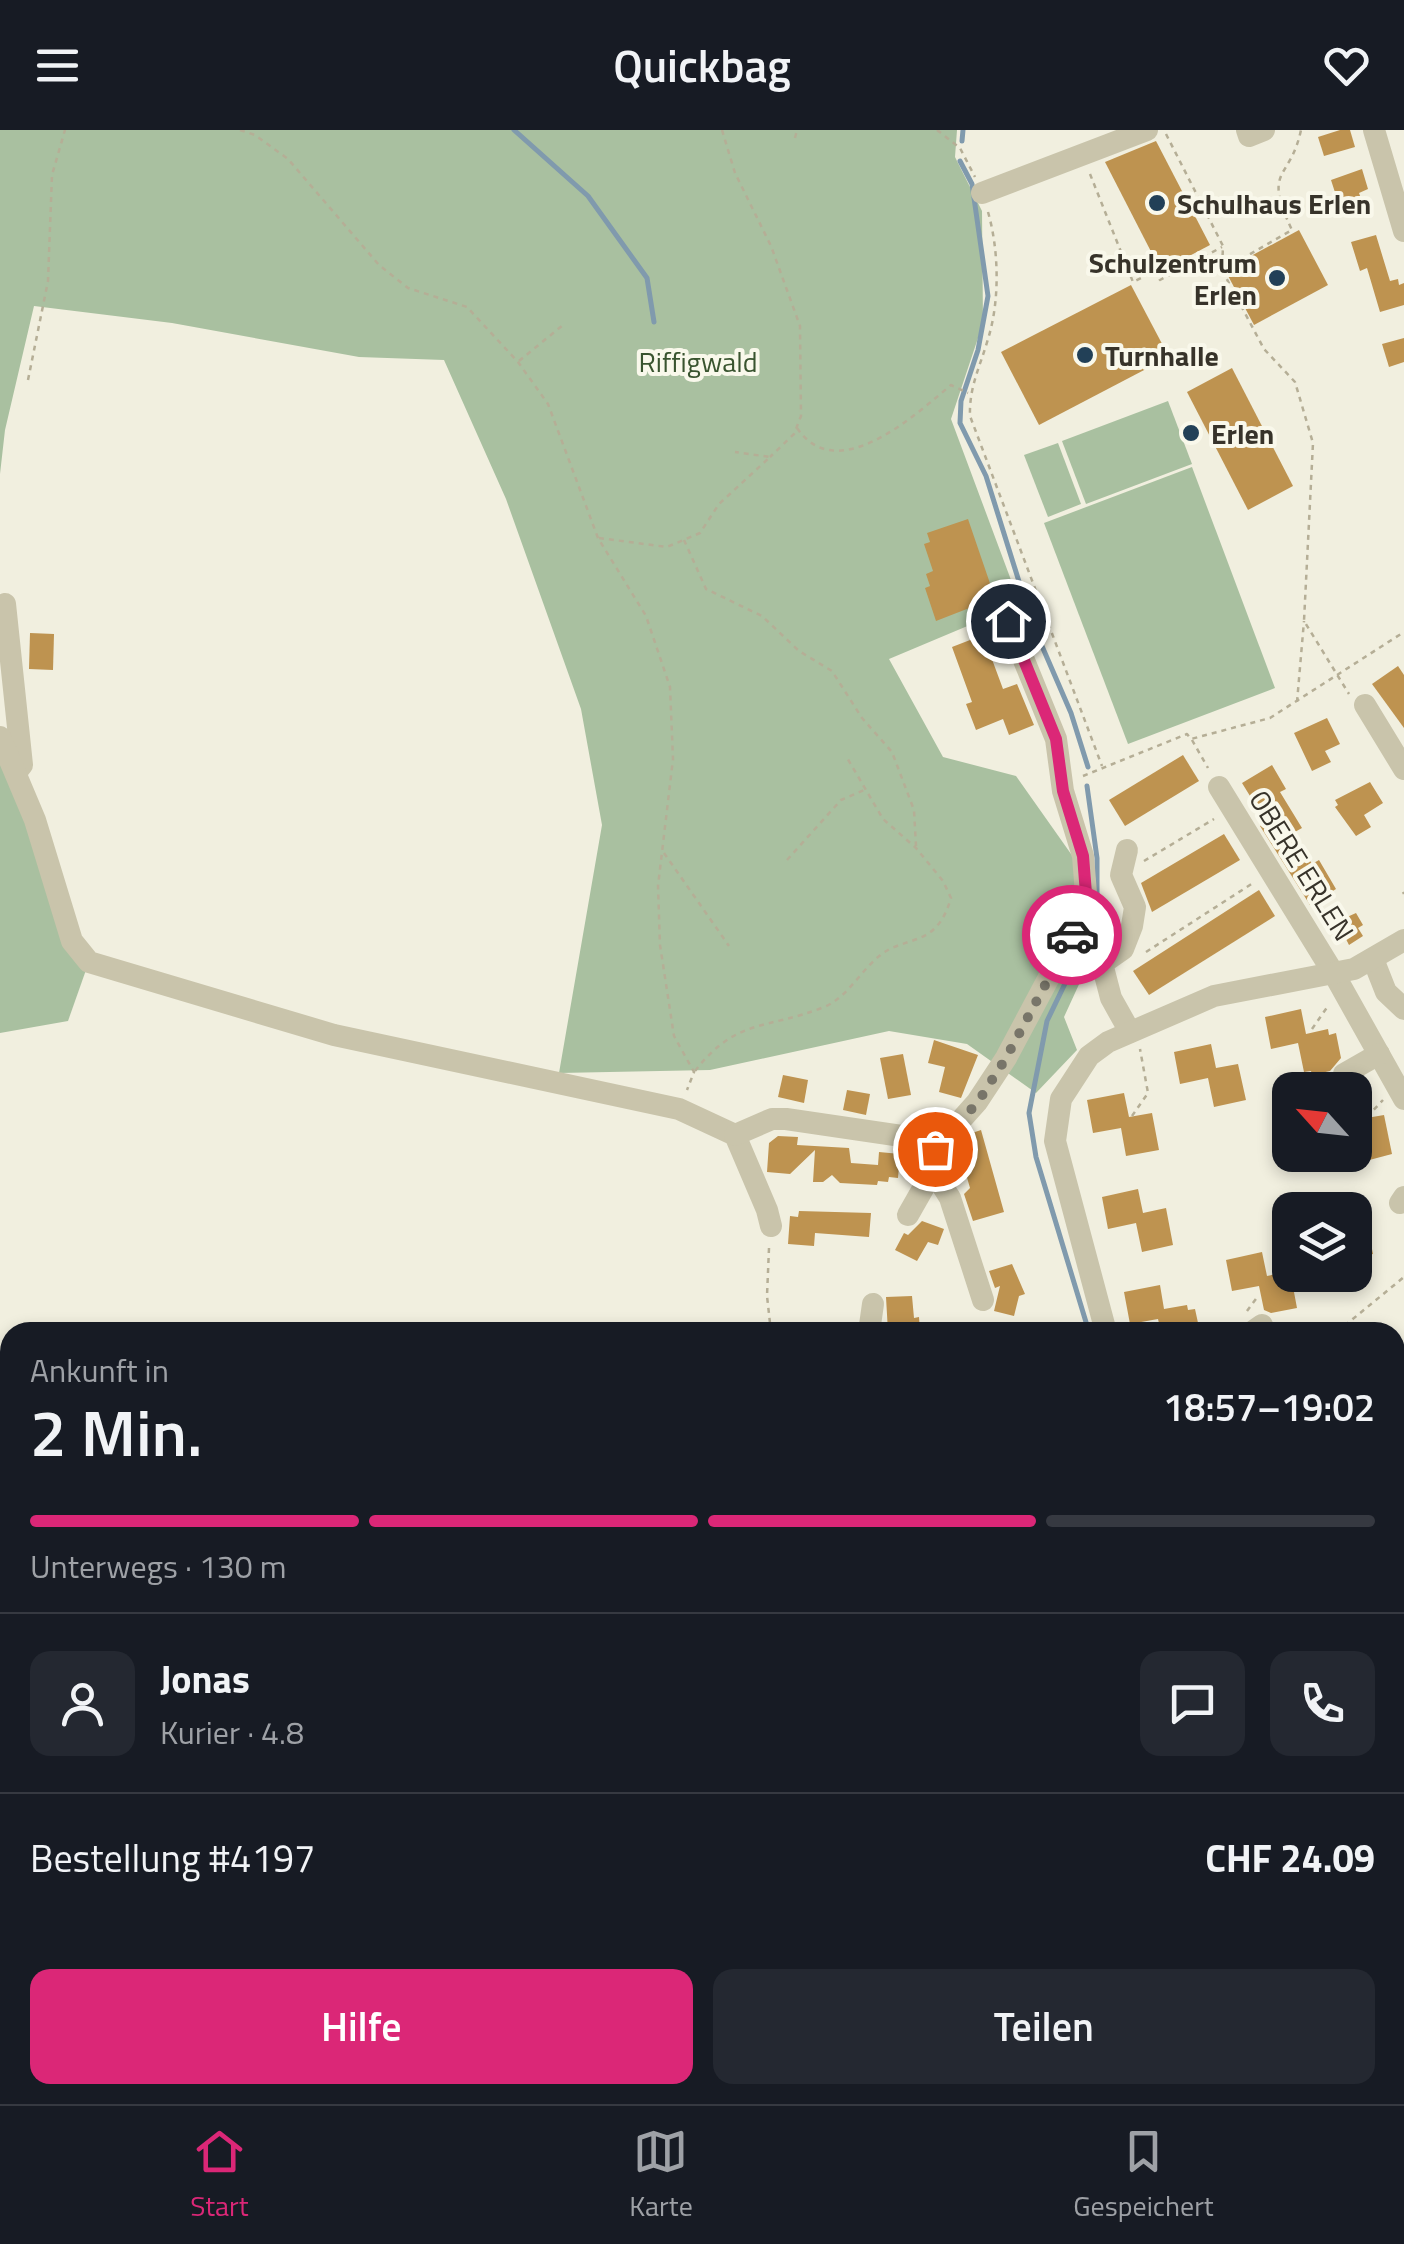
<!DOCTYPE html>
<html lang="de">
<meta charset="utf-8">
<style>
body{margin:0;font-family:"Titillium Web",sans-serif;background:#242831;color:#f1f3f6;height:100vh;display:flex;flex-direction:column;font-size:38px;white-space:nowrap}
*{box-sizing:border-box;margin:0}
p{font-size:32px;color:#9ea1a6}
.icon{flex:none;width:55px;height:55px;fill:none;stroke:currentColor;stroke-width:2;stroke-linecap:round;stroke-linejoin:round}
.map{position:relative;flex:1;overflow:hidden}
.details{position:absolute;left:0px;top:1192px;width:1405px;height:782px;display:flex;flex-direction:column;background:#171b24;border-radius:30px 30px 0 0;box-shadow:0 5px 15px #0003}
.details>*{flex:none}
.needle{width:65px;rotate:297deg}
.tools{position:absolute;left:1272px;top:942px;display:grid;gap:20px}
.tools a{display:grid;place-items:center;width:100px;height:100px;border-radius:20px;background:#171b24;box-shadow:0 5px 15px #0003;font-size:50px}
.pin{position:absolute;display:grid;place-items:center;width:85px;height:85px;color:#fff;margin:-42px;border:5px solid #fff;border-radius:50%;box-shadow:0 2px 10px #0007}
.courier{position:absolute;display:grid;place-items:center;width:100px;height:100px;margin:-50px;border:8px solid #db2777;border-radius:50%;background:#fff;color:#222;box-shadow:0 2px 12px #0007}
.summary em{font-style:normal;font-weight:600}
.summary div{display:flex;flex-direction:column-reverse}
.summary{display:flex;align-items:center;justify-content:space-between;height:170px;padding:0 30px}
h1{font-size:65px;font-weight:600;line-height:75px}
.bar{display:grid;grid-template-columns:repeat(4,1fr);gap:15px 10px;align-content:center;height:120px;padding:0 30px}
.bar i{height:12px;border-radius:8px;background:#363941}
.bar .selected{background:#db2777}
.bar p{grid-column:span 4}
.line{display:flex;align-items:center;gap:25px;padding:0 30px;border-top:2px solid #363941}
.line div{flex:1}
.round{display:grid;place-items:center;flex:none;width:105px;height:105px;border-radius:20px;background:#242831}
.cta{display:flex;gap:20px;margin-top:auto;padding:20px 30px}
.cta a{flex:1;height:115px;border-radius:20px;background:#db2777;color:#fff;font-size:40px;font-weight:600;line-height:115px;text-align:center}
.cta a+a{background:#242831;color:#f1f3f6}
header{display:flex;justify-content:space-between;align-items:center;height:130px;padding:0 30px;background:#171b24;font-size:45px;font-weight:600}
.dock{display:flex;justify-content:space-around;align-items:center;height:140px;border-top:2px solid #363941;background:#171b24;font-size:28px;color:#9ea1a6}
.dock a{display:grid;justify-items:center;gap:5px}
.dock .selected{color:#db2777}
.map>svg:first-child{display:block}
.green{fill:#a9c0a0}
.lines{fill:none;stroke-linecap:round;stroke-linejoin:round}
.stream{stroke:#809aad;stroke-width:5}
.building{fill:#be9350}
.path{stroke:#b5ae96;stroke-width:2.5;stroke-dasharray:5 5;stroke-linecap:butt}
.minor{stroke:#c9c4ab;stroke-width:22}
.done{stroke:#787569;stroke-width:10;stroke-dasharray:0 18}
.route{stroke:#db2777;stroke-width:12}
.poi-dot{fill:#224057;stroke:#f9f8eb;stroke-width:4}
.labels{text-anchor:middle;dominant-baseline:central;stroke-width:8;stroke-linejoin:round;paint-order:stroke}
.poi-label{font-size:28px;font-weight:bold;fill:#37332a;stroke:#f9f8eb;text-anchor:start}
.park-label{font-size:28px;fill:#39542f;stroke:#f9f8eb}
.street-label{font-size:28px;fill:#37332a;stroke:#f9f8eb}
</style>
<header><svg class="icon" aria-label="menu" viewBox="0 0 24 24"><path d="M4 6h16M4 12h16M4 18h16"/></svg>Quickbag<svg class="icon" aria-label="heart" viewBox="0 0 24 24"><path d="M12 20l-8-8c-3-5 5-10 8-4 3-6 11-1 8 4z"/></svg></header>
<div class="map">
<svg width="1404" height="1974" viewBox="0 0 1404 1974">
<rect width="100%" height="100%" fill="#f1efdf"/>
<!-- green -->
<g class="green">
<polygon points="0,0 957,0 955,27 982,81 983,193 951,289 1020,474 889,529 943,627 1016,646 1076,731 1092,826 1064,887 1077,920 1036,963 967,914 889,901 710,940 559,943 602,695 581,579 506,369 444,230 359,227 172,193 34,176 5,300 0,344"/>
<polygon points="1168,271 1192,334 1086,374 1062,311"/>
<polygon points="1058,313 1081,374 1048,387 1024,325"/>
<polygon points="1192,337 1275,558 1128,614 1044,393"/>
<polygon points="0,615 86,840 68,891 0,903"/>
</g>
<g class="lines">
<!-- stream -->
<g class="stream">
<polyline points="514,0 588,66 647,148 654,192"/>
<polyline points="962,11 963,0"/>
<polyline points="960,31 972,54 988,166 978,220 961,271 960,293 986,346 1032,493 1071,583 1088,637"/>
<polyline points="1087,656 1097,728 1097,778"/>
<polyline points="1086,810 1047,891 1029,983 1036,1027 1089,1202"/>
<polyline points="1007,1965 1008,1974"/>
</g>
</g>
<!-- building -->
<g class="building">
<polygon points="1340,0 1350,0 1355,17 1324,26 1318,7"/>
<polygon points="1156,11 1210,115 1161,141 1105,32"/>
<polygon points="1362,39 1368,59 1359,63 1364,77 1342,84 1331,50"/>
<polygon points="1299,100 1328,155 1254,195 1225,140"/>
<polygon points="1376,105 1390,151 1398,149 1399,155 1404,153 1404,175 1380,182 1367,138 1360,141 1351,112"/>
<polygon points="1131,155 1169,227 1039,295 1001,222"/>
<polygon points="1404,208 1404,232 1389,237 1382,214"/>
<polygon points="1232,238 1293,356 1248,380 1187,262"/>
<polygon points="968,389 995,468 936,491 925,458 930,456 926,444 933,441 924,414 930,412 927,403"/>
<polygon points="30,503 54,504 53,540 29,539"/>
<polygon points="983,505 1003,559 1017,554 1034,595 1009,605 1003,589 976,600 966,574 972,572 952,517"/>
<polygon points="1398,536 1404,545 1404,598 1372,554"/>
<polygon points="1327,588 1340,614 1325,621 1331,632 1312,641 1294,603"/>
<polygon points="1183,625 1199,651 1125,696 1109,670"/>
<polygon points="1272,635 1286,659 1280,662 1302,698 1293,703 1312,734 1319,730 1336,759 1310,775 1260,696 1266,692 1242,653"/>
<polygon points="1370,652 1383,673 1364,685 1371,697 1356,706 1335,677 1338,675 1335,670"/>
<polygon points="1224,704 1240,730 1152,782 1141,753"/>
<polygon points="1259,760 1275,786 1149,865 1133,841"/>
<polygon points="1356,783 1363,795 1358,798 1363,806 1349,815 1344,805 1335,810 1327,796"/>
<polygon points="1301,879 1306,904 1328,899 1329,905 1336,903 1341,928 1330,941 1312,945 1311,941 1304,942 1298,913 1271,919 1265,887"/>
<polygon points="934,910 978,925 961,968 939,962 945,937 928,933"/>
<polygon points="1211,914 1216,938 1238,934 1246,970 1214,977 1208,948 1180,954 1174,922"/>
<polygon points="903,924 911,965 888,969 880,928"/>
<polygon points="783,945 808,950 804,973 778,967"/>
<polygon points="847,960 870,964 866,985 843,980"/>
<polygon points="1124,963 1129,987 1152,983 1159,1020 1126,1026 1121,998 1093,1003 1087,970"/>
<polygon points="1384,985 1392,1024 1358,1033 1355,990"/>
<polygon points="981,1000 1004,1082 973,1091 964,1064 970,1058 958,1016 969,1004"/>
<polygon points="778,1006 798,1007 797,1015 849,1018 851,1033 878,1035 879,1022 900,1024 898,1048 889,1047 888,1052 878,1051 877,1055 840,1053 832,1045 823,1052 813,1052 815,1020 790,1044 767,1042 769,1013"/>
<polygon points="1138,1059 1143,1083 1166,1078 1173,1115 1142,1122 1136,1093 1108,1099 1102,1067"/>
<polygon points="1355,1066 1361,1066 1373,1124 1355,1128"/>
<polygon points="799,1081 871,1083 869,1107 815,1103 814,1116 788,1114 790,1086 798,1087"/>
<polygon points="922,1091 944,1099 938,1115 928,1112 917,1131 895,1120 904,1103 908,1105"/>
<polygon points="1262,1122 1267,1146 1290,1141 1297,1178 1271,1183 1264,1180 1259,1156 1232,1161 1226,1130"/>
<polygon points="1012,1134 1025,1164 1019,1166 1014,1186 994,1181 1000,1156 995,1158 989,1141"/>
<polygon points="1160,1155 1164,1179 1187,1175 1188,1180 1195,1179 1200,1202 1161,1202 1158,1189 1130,1194 1124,1162"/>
<polygon points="912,1166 914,1188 919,1187 920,1202 888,1202 886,1167"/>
</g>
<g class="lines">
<!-- path -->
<g class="path">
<polyline points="240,0 255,5 288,29 379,135 408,158 467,177 518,232 548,274 598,408 646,486 670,557 673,629 658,756 660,815 674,906 694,942 687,960"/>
<polyline points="722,0 735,43 771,116 800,196 801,286 794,304 770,327"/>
<polyline points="937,0 960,18 975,47"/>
<polyline points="1166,4 1223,116 1222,140 1264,219 1295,252 1313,313 1304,491 1349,564"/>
<polyline points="795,8 797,0"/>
<polyline points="1090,44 1133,152 1155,141 1160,150 1222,117"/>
<path d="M988 82C999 120 1000 171 988 209 980 237 969 257 970 286L1102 636"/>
<path d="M1224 139 1292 100C1262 37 1290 52 1301 0"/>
<polyline points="519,231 563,195"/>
<polyline points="28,250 48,151 52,45 65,0"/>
<path d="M797 298C837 357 914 286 951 255L968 263"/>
<polyline points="599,408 667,417 700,403 719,374 770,327 735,322"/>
<polyline points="684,410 706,459 762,486 799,521 832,541 862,588 892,622 914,680 916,716"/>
<polyline points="1297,572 1304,491"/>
<polyline points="1192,610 1208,638"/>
<polyline points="1083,646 1187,604 1191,609 1270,588 1404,502"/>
<polyline points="664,723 729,816"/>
<polyline points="787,730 841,670 864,660"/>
<polyline points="1144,731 1214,689"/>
<polyline points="1403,762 1404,764"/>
<polyline points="1146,822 1253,753"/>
<polyline points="1312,899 1328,876"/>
<path d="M695 941C737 887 767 900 824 877 850 867 864 833 888 820 904 811 924 811 937 796 944 788 948 778 951 768L943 751 916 718 883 689 846 626"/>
<polyline points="1132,986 1148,963 1140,919"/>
<polyline points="1367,987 1383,970"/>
<polyline points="769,1118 767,1166 771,1202"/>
<polyline points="1247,1181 1258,1166"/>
<polyline points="1337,1202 1404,1147"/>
<polyline points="1395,1311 1404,1318"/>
<polyline points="0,1342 10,1341"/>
</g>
<!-- minor -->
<g class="minor">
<polyline points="1247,0 1249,6 1264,0"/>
<polyline points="1374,0 1404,101"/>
<polyline points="982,63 1147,0"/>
<polyline points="5,474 22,635 18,640"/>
<polyline points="1008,491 1056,609 1063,661 1083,726 1087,776 1111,868 1130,902"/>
<polyline points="1365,575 1404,639"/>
<polyline points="0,607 35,690 72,811 89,832 334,905 679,979 735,1005 767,1080 771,1096"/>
<polyline points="1219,657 1334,844 1404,969"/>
<polyline points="1373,829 1386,862 1404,879"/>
<polyline points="1103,833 1123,819 1132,796 1135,777 1121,745 1127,720"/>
<polyline points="1344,944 1379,924"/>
<polyline points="735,1005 772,989 786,989 922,1009 935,1019 977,972 1006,928 1087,776"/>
<polyline points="933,1041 950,1068 983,1170"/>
<polyline points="1400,1073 1404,1067"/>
<polyline points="908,1085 933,1041 934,1032"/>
<polyline points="869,1202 873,1174"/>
<polyline points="1106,1202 1055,1011 1061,969 1089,926 1108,912 1214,866 1354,839 1404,810"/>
<polyline points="1252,1202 1262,1195"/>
<polyline points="1395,1414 1404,1420"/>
<polyline points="1395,1537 1404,1541"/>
<polyline points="1395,1651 1404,1648"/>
<polyline points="688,1965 688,1974"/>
</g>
</g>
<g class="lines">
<!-- done -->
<polyline class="done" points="935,1019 978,972 1006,928 1072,805"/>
<!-- route -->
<polyline class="route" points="1008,491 1056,609 1063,661 1083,726 1087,776 1072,805"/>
</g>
<!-- markers -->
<g class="poi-dot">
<circle cx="1157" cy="73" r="10"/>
<circle cx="1277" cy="148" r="10"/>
<circle cx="1085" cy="225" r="10"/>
<circle cx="1191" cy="303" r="10"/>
</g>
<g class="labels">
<!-- poi labels -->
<g class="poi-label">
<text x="1177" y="73">Schulhaus Erlen</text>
<text x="1257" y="132" text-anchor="end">Schulzentrum<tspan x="1257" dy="32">Erlen</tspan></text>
<text x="1105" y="225">Turnhalle</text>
<text x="1211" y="303">Erlen</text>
</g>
<!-- park labels -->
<g class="park-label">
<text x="698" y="231">Riffigwald</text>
</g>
<!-- street labels -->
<g class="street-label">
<text transform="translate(1302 735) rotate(58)">OBERE ERLEN</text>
</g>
</g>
</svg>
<div class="tools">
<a><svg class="needle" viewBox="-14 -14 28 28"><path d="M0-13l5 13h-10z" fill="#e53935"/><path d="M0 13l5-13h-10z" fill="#9ea1a6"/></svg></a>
<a><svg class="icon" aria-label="layers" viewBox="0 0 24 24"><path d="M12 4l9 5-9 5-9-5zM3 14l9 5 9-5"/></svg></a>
</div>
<div class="pin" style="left:935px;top:1019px;background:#ea580c"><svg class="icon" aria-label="bag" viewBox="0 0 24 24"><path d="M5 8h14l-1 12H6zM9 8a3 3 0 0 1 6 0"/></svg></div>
<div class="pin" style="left:1008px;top:491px;background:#1f2937"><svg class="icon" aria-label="home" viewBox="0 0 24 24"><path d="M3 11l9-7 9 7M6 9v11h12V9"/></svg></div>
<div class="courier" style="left:1072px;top:805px"><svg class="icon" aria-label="car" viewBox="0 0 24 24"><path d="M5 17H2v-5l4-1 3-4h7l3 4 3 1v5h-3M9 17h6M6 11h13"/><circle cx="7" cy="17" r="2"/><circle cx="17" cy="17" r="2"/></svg></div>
<section class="details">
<div class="summary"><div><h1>2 Min.</h1><p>Ankunft in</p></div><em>18:57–19:02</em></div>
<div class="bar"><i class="selected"></i><i class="selected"></i><i class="selected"></i><i></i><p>Unterwegs · 130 m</p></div>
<div class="line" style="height:180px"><a class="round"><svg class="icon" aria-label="person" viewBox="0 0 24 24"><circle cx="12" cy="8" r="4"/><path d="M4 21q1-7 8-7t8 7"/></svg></a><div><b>Jonas</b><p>Kurier · 4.8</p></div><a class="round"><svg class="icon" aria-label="chat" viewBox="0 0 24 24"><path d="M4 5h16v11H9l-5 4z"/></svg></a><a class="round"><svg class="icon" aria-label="phone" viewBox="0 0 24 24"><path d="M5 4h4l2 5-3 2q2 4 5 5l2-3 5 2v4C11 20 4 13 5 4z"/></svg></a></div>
<div class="line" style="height:130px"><div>Bestellung #4197</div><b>CHF 24.09</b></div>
<div class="cta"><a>Hilfe</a><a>Teilen</a></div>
</section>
</div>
<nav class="dock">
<a class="selected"><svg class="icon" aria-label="home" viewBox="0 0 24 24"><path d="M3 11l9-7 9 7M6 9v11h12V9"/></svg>Start</a>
<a><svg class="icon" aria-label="map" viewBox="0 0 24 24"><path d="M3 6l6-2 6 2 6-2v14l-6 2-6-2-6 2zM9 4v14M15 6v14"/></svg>Karte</a>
<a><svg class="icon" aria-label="saved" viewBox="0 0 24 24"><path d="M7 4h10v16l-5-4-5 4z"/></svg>Gespeichert</a>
</nav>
